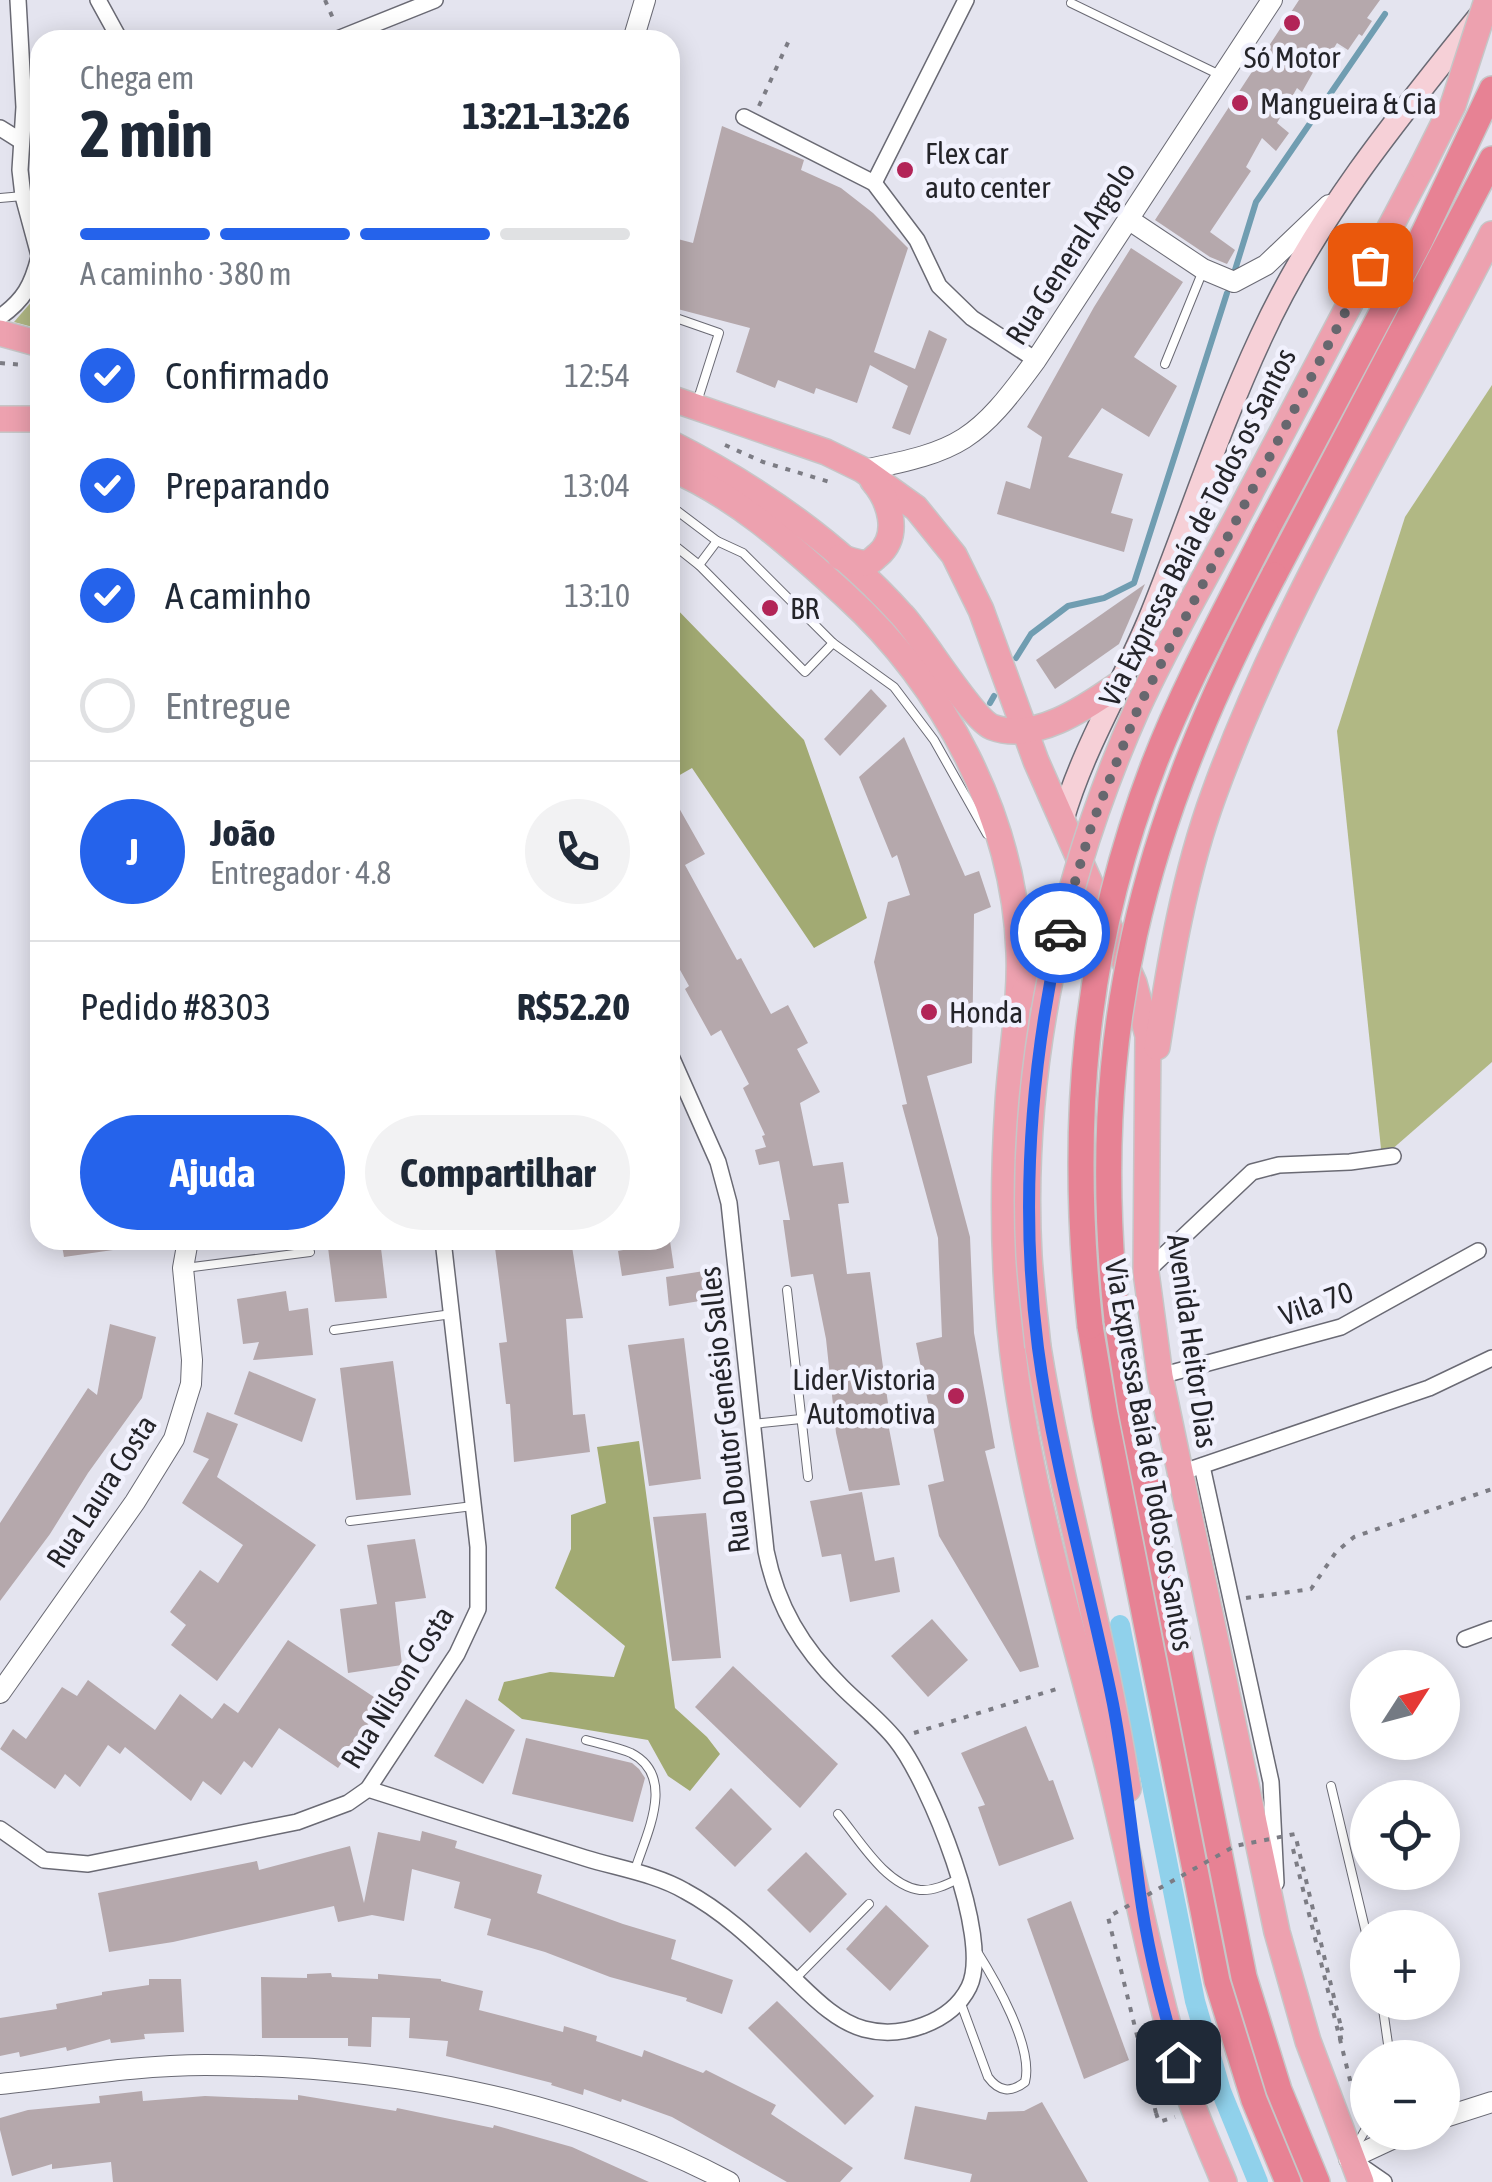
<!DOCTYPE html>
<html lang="pt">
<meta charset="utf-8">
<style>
body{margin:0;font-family:"Asap Condensed",sans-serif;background:#f2f2f3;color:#1f2937;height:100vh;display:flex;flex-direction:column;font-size:38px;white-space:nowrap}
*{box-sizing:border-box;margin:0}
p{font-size:32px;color:#747a83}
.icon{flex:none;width:55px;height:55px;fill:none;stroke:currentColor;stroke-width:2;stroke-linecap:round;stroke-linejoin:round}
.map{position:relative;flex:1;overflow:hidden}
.drawer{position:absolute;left:30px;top:30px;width:650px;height:1220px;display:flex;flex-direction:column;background:#fff;border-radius:30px;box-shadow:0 5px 25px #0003}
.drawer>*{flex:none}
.needle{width:65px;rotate:54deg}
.fabs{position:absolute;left:1350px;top:1650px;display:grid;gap:20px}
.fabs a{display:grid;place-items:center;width:110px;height:110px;border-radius:50%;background:#fff;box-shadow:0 5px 25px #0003;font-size:50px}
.pin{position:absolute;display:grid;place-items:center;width:85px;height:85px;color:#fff;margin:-42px;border-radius:20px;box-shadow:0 5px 15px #0006}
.courier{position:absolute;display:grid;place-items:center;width:100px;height:100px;margin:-50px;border:8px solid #2563eb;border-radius:50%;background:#fff;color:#222;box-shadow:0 2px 12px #0007}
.head em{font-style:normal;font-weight:700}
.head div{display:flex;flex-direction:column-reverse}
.head{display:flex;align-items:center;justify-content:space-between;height:170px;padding:0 50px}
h1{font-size:65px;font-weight:700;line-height:75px}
.bar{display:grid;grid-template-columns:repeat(4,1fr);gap:15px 10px;align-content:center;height:120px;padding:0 50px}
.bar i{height:12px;border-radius:8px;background:#e0e1e3}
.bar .current{background:#2563eb}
.bar p{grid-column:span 4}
.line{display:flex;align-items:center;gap:25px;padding:0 50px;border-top:2px solid #e0e1e3}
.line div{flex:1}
.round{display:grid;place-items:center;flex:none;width:105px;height:105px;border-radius:52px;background:#f2f2f3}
ol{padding:0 50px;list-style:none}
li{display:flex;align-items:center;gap:30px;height:110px}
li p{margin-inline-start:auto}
li .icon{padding:10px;border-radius:50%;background:#2563eb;color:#fff;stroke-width:4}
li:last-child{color:#747a83}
li i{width:55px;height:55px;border:5px solid #e0e1e3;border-radius:50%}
.action{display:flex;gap:20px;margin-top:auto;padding:20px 50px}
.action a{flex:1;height:115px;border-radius:60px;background:#2563eb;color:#fff;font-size:40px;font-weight:700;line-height:115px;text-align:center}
.action a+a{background:#f2f2f3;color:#1f2937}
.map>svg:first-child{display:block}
.green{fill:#b1b884}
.forest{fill:#a2aa73}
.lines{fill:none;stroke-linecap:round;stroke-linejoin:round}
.stream{stroke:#709db1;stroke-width:6}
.canal{stroke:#90d1eb;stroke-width:20}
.building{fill:#b5a8ac}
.service-casing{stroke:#6a6a74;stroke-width:10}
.minor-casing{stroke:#6a6a74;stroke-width:18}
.tertiary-casing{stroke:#6a6a74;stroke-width:22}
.secondary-casing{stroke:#6a6a74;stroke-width:25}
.primary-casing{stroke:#c6c6c7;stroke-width:28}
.trunk-casing{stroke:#c6c6c7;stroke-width:28}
.path{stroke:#7c7c84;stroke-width:4;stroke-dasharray:5 8;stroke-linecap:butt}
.service{stroke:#fff;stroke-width:8}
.minor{stroke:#fff;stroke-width:15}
.tertiary{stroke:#fff;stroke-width:20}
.secondary{stroke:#f6d0d7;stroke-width:22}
.primary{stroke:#eda1af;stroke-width:25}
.trunk{stroke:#e78294;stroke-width:25}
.primary-bridge-casing{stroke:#c6c6c7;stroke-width:28;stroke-linecap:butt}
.trunk-bridge-casing{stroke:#c6c6c7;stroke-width:28;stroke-linecap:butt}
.path-bridge{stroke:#7c7c84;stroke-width:4;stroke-dasharray:5 8;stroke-linecap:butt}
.primary-bridge{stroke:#eda1af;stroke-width:25}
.trunk-bridge{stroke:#e78294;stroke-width:25}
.done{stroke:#67676e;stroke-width:10;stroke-dasharray:0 18}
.route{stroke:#2563eb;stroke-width:12}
.poi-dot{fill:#b22457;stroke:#f1f1fd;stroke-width:4}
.labels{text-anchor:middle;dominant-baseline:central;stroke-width:9;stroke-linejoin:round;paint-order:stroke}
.poi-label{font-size:30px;fill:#242429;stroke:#f1f1fd;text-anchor:start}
.street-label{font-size:30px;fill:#242429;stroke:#f1f1fd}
</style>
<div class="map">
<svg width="1492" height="2182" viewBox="0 0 1492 2182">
<rect width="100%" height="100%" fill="#e4e4ef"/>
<!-- green -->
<g class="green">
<polygon points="40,292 40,329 14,322"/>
<polygon points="1492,385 1492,1062 1382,1158 1337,731 1405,517"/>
</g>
<!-- forest -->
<g class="forest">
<polygon points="670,602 804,740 867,918 814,948 692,768 678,776 670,764"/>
<polygon points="639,1441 675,1708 707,1737 720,1754 690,1791 668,1776 648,1740 522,1719 498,1700 504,1682 550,1672 614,1677 625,1646 555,1588 571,1549 571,1515 606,1503 597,1447"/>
</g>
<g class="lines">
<!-- stream -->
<g class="stream">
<polyline points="1235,270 1256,202 1385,14"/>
<polyline points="1016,658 1031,634 1068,606 1104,598 1134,583 1227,293"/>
<polyline points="990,703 994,696"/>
</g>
<!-- canal -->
<polyline class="canal" points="1120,1625 1195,2001 1221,2091 1258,2182"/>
</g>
<!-- building -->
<g class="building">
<polygon points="1299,0 1380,0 1367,18 1372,21 1362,36 1359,34 1348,50 1337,43 1326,61 1321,58 1302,92 1297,88 1277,123 1289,133 1276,151 1262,138 1246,167 1251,171 1210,232 1235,250 1227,264 1210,257 1155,220"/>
<polygon points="722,126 804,160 801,170 841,188 873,213 908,248 874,352 915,369 929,330 947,339 910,435 892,428 908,386 870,365 857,403 816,388 814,394 778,380 775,388 736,372 750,328 670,307 670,237 693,243"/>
<polygon points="1131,248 1183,282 1134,357 1177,386 1149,437 1102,408 1068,457 1123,474 1111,513 1133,519 1124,552 997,514 1006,481 1030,489 1042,437 1027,427 1094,307"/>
<polygon points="1145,584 1119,644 1055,689 1036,660"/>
<polygon points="871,689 887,706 840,756 824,739"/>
<polygon points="904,737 965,876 979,871 991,907 974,914 972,1063 927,1076 970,1237 974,1333 995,1448 985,1451 1039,1667 1020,1672 939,1536 928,1485 944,1481 916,1343 942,1337 938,1238 902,1105 907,1104 874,962 888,902 910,895 897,855 892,858 859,777"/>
<polygon points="670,792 705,854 685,865 737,960 741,958 771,1014 788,1005 808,1043 797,1049 820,1092 800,1103 813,1166 843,1162 849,1203 838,1204 847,1274 870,1272 890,1418 887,1418 900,1485 849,1491 836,1433 826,1339 813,1274 791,1277 783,1220 790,1220 779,1161 759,1165 755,1150 766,1147 762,1136 765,1135 743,1088 749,1084 721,1030 711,1036 685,989 689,986 670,952"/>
<polygon points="61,1240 112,1240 113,1250 64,1257"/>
<polygon points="327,1240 380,1240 387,1298 335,1302"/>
<polygon points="494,1240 571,1240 583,1318 566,1319 573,1415 585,1414 590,1452 514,1462 510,1404 506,1404 499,1343 507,1342"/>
<polygon points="670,1241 674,1268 622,1276 618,1251"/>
<polygon points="704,1271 706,1300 669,1306 666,1277"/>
<polygon points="286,1291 289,1311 308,1308 313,1355 253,1360 259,1342 243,1344 237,1299"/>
<polygon points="110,1324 156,1337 142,1398 88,1473 50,1534 0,1601 0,1523 88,1388 97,1395"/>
<polygon points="684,1338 701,1479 649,1486 628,1345"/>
<polygon points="393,1361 411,1495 356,1500 340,1368"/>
<polygon points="249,1371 316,1399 302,1442 234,1414"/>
<polygon points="207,1412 238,1424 217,1477 316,1545 217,1681 171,1645 186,1625 170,1612 200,1570 218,1583 243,1545 182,1503 209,1459 193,1452"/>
<polygon points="862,1492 875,1561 894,1557 900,1592 850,1602 841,1554 822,1557 810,1501"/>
<polygon points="706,1513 721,1658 672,1661 653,1517"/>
<polygon points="415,1539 426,1598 395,1602 402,1665 348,1673 340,1609 377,1604 367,1545"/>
<polygon points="932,1619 968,1660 928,1697 891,1656"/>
<polygon points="288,1640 383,1703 338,1768 279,1728 252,1768 244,1761 221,1795 203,1781 191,1801 125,1747 120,1754 108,1745 80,1787 65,1774 55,1789 0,1749 13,1729 26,1739 62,1687 77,1696 88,1680 155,1730 180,1694 212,1719 224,1703 238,1713"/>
<polygon points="733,1666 838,1764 800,1808 695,1707"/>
<polygon points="466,1699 515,1730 483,1784 434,1756"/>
<polygon points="1026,1726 1049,1781 1053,1780 1074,1839 999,1866 978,1807 985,1805 961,1753"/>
<polygon points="526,1738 632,1763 639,1769 645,1778 633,1822 512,1794"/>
<polygon points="731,1788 772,1829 735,1867 695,1828"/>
<polygon points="422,1831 457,1841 455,1848 542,1875 537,1893 623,1924 676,1940 671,1959 733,1980 722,2014 686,2001 687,1998 610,1977 545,1952 487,1935 491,1919 454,1908 460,1882 412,1869 404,1921 372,1915 338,1922 334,1906 173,1942 109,1952 98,1893 257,1861 259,1870 350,1846 364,1903 378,1832 420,1841"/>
<polygon points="806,1852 847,1894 810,1933 767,1890"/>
<polygon points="1071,1901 1129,2060 1084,2079 1027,1919"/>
<polygon points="886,1905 929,1946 890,1991 846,1949"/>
<polygon points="331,1973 332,1977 378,1979 378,1974 441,1979 441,1981 483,1991 479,2010 563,2032 564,2026 597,2036 596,2041 642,2057 644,2050 703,2073 706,2070 776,2105 771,2114 853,2168 840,2182 787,2182 672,2117 622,2099 621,2102 584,2089 583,2095 551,2085 552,2083 446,2056 448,2041 409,2038 410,2018 372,2017 371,2047 348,2046 348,2038 262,2038 261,1977 307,1978 307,1974"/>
<polygon points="149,1979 181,1979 184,2032 144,2034 145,2039 111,2043 110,2039 67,2051 66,2047 20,2057 19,2052 0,2056 0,2018 57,2009 56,2004 102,1995 102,1992 149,1985"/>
<polygon points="777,2001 874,2096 845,2125 748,2028"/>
<polygon points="142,2091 143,2101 205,2096 298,2100 298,2095 396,2111 397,2108 493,2128 494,2125 572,2147 649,2182 113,2182 111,2162 52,2169 52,2164 12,2176 0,2130 0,2118 28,2110 100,2103 99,2096"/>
<polygon points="1042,2102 1088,2182 970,2182 972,2174 904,2159 915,2106 986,2120 988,2112 1024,2111"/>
</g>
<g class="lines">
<!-- service casing -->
<g class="service-casing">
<g id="service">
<polyline points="1071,3 1220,75"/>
<polyline points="0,198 23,196"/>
<polyline points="670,337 676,318 719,333 697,402"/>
<polyline points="1165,364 1202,273"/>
<polyline points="670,498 676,510 717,541 743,553 833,643 894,687 934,740 987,834"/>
<polyline points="670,542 699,565 805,672 833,643"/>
<polyline points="699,565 717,541"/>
<polyline points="185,1268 310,1252"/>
<polyline points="787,1290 808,1477"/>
<polyline points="334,1330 452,1314"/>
<polyline points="753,1424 801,1419"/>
<polyline points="350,1521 473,1506"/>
<path d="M586 1740C600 1744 617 1747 631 1753 678 1777 645 1836 634 1873"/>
<polyline points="1331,1786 1368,1941"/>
<path d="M838 1814C859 1839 885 1885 920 1890 933 1891 946 1885 958 1879"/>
<polyline points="795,1979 869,1904"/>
<path d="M960 2001 988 2077C999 2092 1011 2093 1025 2082 1034 2047 995 1980 976 1950"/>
<polyline points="1382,2002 1390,2058"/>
<polyline points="1354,2150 1368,2125"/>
</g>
</g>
<!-- minor casing -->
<g class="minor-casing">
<g id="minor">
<polyline points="18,0 24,107 20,170 23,196 40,259"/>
<polyline points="98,0 120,40"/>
<polyline points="335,40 435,0"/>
<polyline points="744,117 874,183 917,240 939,286 972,318 1036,360"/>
<polyline points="0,128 21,141"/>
<polyline points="874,183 966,0"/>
<path d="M0 317C24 300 32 285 39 257"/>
<polyline points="1146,1272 1252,1172 1279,1165 1350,1162 1393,1156"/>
<polyline points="1160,1376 1341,1327 1478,1251"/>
<polyline points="1202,1466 1271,1782 1276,1883"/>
<polyline points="1192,1469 1429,1388 1492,1358"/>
<polyline points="1465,1639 1492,1629"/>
<path d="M368 1789C440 1812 513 1835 585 1858 617 1868 656 1874 685 1891 726 1913 758 1945 791 1976 812 1996 835 2021 864 2029 901 2039 951 2023 969 1987 993 1939 929 1781 896 1740 880 1720 860 1705 842 1687 802 1648 777 1606 766 1551L729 1203 718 1162 670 1054"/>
<polyline points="0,1829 44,1860 88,1864 297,1822 348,1803 368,1789 457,1654 478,1609 478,1547 443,1240"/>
<polyline points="1355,2162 1384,2182"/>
</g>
</g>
<!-- tertiary casing -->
<g class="tertiary-casing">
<g id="tertiary">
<polyline points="633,40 645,0"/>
<polyline points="1128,219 1203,269 1234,282 1266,265 1329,205"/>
<path d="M863 470C961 451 977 441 1036 360L1272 0"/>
<polyline points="0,1693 135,1502 174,1439 191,1384 192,1360 183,1268 188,1240"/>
<path d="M0 2084C68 2077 137 2065 205 2065 384 2065 570 2098 729 2182"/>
<polyline points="1442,2118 1492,2102"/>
<polyline points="1349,2159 1407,2132"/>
</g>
</g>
<!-- secondary casing -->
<g class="secondary-casing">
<path id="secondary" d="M1062 821C1083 747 1124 683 1152 613 1189 521 1219 427 1261 337 1315 219 1397 118 1478 18"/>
</g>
<!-- primary casing -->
<g class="primary-casing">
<g id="primary">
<polyline points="0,333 40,344"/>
<polyline points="670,398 826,452 863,470 916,508 954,555 981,610 1036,761 1134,983 1148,1036 1146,1272 1160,1376 1277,1932 1308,2041 1361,2182"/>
<polyline points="0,419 40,419"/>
<path d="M670 443C755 486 838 544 902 615 923 637 971 718 992 727 1034 743 1085 708 1118 685"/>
<path d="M670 468C737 496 792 547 845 595 944 685 1014 817 1019 952 1021 1002 1011 1053 1008 1103 1002 1194 1003 1286 1016 1377 1035 1509 1074 1635 1107 1764 1131 1861 1149 1961 1177 2058 1189 2101 1207 2141 1224 2182"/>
<polyline points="1250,493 1422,167"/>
<path d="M840 557C847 559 856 563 864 563 872 562 872 560 878 555 901 535 890 501 873 481"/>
<path d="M1020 1001C1042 954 1067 929 1120 951"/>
<path d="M1157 1047C1170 962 1184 876 1214 794 1285 598 1398 420 1492 234"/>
<path d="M1038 1347C1062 1496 1105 1640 1128 1789"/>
</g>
</g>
<!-- trunk casing -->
<g class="trunk-casing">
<g id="trunk">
<polyline points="1266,531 1420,241 1492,89"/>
<polyline points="1274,575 1492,159"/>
<polyline points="1117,1320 1131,1409 1244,1977 1279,2090 1317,2182"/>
<polyline points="1090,1326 1105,1415 1217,1981 1254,2100 1288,2182"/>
</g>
</g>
<!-- path -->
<g class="path">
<polyline points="325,0 335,23"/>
<polyline points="759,106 790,38"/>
<polyline points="0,363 25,365"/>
<polyline points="725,445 763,462 833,483"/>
<polyline points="1229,481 1252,415"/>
<polyline points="1246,1598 1311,1589 1336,1552 1354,1537 1492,1489"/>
<polyline points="914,1733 1063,1687"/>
<polyline points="1293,1849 1352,2088"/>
<polyline points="1338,2038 1344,2037 1341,2027"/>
<polyline points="1156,2113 1159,2122 1175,2117"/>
</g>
<!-- service -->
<use href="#service" class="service"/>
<!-- minor -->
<use href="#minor" class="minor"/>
<!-- tertiary -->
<use href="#tertiary" class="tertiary"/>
<!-- secondary -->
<use href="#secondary" class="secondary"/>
<!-- primary -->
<use href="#primary" class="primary"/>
<!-- trunk -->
<use href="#trunk" class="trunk"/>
<!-- primary-bridge casing -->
<g class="primary-bridge-casing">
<g id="primary-bridge">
<polyline points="1422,167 1453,105 1487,0"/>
<path d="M1038 1347C1035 1317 1031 1287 1029 1256 1019 1069 1061 880 1137 709 1170 636 1213 565 1250 493"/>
</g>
</g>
<!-- trunk-bridge casing -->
<g class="trunk-bridge-casing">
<g id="trunk-bridge">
<path d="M1117 1320C1086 1036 1142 826 1274 575"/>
<path d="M1090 1326C1069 1129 1082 951 1154 764 1185 684 1227 608 1266 531"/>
</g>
</g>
<!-- path-bridge -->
<polyline class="path-bridge" points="1156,2113 1108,1917 1235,1846 1295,1834 1341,2027"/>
<!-- primary-bridge -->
<use href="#primary-bridge" class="primary-bridge"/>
<!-- trunk-bridge -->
<use href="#trunk-bridge" class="trunk-bridge"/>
</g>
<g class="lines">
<!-- done -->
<polyline class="done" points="1060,933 1092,824 1139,706 1370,265"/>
<!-- route -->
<path class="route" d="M1060 933C1030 1070 1020 1209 1038 1348 1054 1468 1089 1585 1113 1704 1126 1772 1132 1839 1142 1907 1150 1959 1164 2011 1178 2062"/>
</g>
<!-- markers -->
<g class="poi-dot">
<circle cx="1292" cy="23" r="10"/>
<circle cx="1240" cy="103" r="10"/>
<circle cx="905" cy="170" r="10"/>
<circle cx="770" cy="608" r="10"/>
<circle cx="929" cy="1012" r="10"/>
<circle cx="956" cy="1396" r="10"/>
</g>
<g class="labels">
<!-- poi labels -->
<g class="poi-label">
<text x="1292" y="57" text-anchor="middle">Só Motor</text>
<text x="1260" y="103">Mangueira &amp; Cia</text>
<text x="925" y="153">Flex car<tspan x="925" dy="34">auto center</tspan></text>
<text x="790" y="608">BR</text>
<text x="949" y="1012">Honda</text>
<text x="936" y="1379" text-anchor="end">Lider Vistoria<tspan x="936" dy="34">Automotiva</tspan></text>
</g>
<!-- street labels -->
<g class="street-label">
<text transform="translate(1070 253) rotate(-57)">Rua General Argolo</text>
<text transform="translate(1197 527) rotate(-63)">Via Expressa Baía de Todos os Santos</text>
<text transform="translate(1316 1303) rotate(-20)">Vila 70</text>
<text transform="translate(1193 1341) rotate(82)">Avenida Heitor Dias</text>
<text transform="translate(724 1410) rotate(-96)">Rua Doutor Genésio Salles</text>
<text transform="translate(1150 1455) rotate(80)">Via Expressa Baía de Todos os Santos</text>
<text transform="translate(101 1491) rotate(-57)">Rua Laura Costa</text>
<text transform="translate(397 1687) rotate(-58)">Rua Nilson Costa</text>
</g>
</g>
</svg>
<div class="fabs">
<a><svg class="needle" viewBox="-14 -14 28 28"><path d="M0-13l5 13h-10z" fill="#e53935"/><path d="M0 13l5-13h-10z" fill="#747a83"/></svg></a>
<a><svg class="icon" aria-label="locate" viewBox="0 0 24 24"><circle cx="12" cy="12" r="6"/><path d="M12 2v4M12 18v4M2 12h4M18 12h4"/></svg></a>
<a>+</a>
<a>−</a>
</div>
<div class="pin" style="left:1370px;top:265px;background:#ea580c"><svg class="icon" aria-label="bag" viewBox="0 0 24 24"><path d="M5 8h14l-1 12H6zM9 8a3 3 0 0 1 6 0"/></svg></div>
<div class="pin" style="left:1178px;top:2062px;background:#1f2937"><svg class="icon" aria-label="home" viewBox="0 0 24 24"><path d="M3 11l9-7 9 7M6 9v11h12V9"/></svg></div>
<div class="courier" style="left:1060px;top:933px"><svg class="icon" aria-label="car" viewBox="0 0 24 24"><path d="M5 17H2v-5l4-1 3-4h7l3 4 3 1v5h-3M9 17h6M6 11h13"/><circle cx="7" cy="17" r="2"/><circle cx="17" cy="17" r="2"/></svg></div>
<section class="drawer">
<div class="head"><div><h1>2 min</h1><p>Chega em</p></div><em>13:21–13:26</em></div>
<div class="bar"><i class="current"></i><i class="current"></i><i class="current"></i><i></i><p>A caminho · 380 m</p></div>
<ol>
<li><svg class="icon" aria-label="check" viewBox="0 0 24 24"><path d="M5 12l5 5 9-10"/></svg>Confirmado<p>12:54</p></li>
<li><svg class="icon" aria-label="check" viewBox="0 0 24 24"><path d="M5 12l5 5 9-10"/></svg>Preparando<p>13:04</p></li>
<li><svg class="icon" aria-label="check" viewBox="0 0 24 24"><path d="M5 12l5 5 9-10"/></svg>A caminho<p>13:10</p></li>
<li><i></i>Entregue</li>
</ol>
<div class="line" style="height:180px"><b class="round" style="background:#2563eb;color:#fff">J</b><div><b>João</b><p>Entregador · 4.8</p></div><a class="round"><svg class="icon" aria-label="phone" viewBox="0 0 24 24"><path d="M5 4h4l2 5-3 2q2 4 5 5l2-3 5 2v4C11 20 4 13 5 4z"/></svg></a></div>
<div class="line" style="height:130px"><div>Pedido #8303</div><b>R$52.20</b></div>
<div class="action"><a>Ajuda</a><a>Compartilhar</a></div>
</section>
</div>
